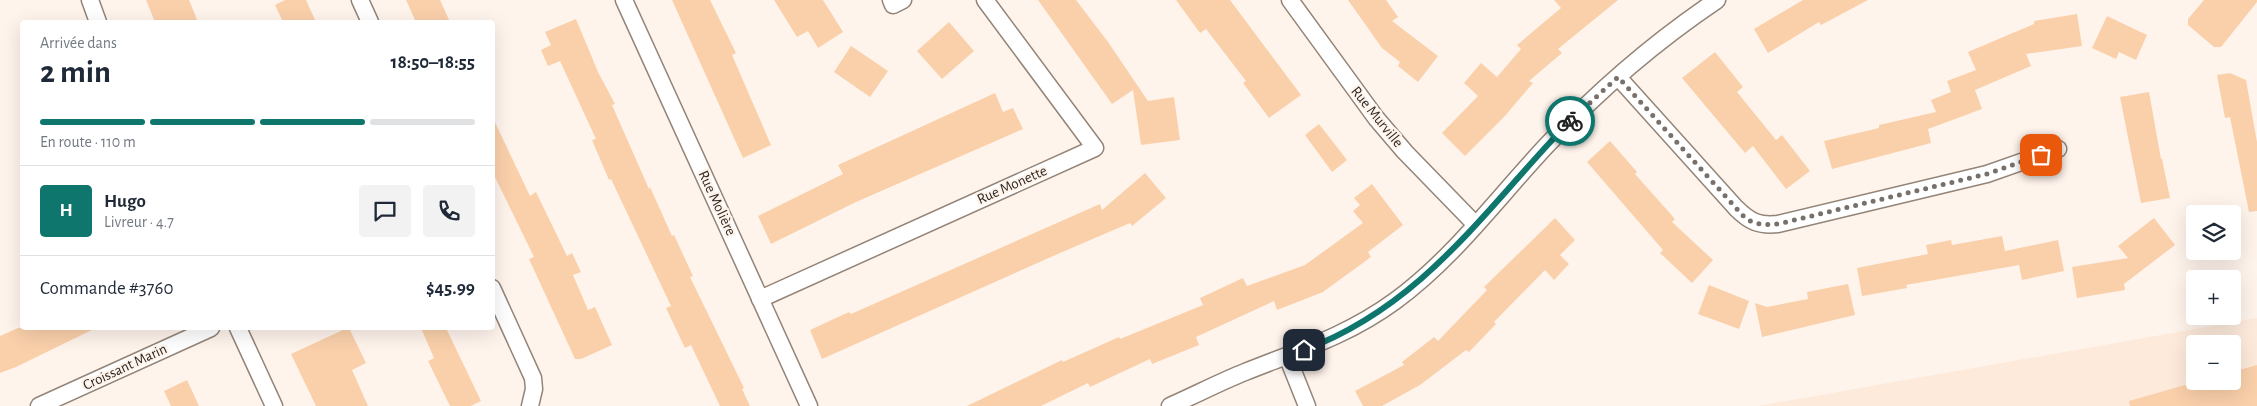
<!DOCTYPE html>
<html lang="fr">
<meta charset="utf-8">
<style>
body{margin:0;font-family:"Alegreya Sans",sans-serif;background:#f2f2f3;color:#1f2937;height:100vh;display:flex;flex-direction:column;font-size:19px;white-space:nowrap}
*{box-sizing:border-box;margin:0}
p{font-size:16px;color:#747a83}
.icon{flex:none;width:28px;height:28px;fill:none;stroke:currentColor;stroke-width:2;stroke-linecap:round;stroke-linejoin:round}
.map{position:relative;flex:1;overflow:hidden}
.details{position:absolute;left:20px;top:20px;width:475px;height:310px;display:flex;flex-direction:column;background:#fff;border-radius:5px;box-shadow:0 5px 20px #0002}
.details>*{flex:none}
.tools{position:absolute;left:2186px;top:205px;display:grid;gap:10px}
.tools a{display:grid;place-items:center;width:55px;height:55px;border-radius:5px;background:#fff;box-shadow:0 5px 20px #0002;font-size:25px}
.pin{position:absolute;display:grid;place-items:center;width:42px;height:42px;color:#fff;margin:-21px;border-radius:10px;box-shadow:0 2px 8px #0006}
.courier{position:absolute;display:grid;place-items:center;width:50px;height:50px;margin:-25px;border:4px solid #0f766e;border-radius:50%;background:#fff;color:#222;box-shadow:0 1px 6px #0007}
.overview em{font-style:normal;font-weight:600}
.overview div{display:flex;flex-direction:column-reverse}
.overview{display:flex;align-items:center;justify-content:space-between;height:85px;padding:0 20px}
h1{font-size:32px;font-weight:600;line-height:38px}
.bar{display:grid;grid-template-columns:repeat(4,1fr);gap:8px 5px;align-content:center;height:60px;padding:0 20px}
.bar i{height:6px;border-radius:4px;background:#e0e1e3}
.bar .active{background:#0f766e}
.bar p{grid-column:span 4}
.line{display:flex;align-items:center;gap:12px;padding:0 20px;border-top:1px solid #e0e1e3}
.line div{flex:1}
.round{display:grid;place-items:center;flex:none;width:52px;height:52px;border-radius:5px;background:#f2f2f3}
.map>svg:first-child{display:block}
.built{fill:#fdeadb;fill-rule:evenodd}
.building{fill:#fad0ab}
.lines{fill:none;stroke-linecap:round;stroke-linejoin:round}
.minor-casing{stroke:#938477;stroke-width:19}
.minor{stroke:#fff;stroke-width:16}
.done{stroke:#78706a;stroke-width:5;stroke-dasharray:0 9}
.route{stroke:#0f766e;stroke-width:6}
.labels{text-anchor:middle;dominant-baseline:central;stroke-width:4.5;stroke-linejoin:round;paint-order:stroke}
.street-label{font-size:15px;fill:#2f2924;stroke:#fff4ec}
</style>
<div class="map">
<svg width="2257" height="406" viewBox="0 0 2257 406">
<rect width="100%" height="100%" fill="#fff4ec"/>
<!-- built -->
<path class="built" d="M2257 318V406H1758ZM2195 344H2232V381H2195Z"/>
<!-- building -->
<g class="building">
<polygon points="146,0 189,0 198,22 155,22"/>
<polygon points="285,0 306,0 316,22 283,22 275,5"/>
<polygon points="406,0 440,0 450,22 416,22"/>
<polygon points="672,0 710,0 736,53 732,55 771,145 743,158"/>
<polygon points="774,0 823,0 843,32 818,48 808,31 797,37"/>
<polygon points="1038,0 1076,0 1108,42 1148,101 1174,97 1180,140 1141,145 1133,90 1112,104"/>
<polygon points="1176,0 1230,0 1301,95 1269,118 1243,83 1246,81 1206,29 1200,33"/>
<polygon points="1348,0 1386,0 1398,17 1392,21 1438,56 1418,82 1398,66 1400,62 1382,48"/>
<polygon points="1554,0 1618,0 1558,49 1562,53 1529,81 1533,83 1504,117 1465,156 1442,133 1478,96 1464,83 1481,63 1497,77 1521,49 1517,45 1561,8"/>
<polygon points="1803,0 1868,0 1821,25 1819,22 1768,53 1754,29"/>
<polygon points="2204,0 2257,0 2257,2 2221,47 2214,47 2188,25 2188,19"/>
<polygon points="2077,14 2082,46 2026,54 2031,66 1975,90 1982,109 1928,129 1931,143 1832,169 1824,141 1879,128 1879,125 1936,112 1931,100 1951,92 1947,81 1976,70 1968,52 2034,24 2034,21"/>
<polygon points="2107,16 2147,35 2136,60 2119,52 2116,59 2092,48"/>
<polygon points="576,19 598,72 615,104 612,105 649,189 650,187 672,236 674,235 693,276 690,277 744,388 742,389 750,406 720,406 691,345 685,348 666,308 671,306 611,179 609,180 592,140 596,139 560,61 548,66 541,50 551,45 545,32"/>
<polygon points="949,22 974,51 942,79 917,51"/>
<polygon points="851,46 888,71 870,97 834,72"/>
<polygon points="1715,52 1743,87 1737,92 1776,140 1782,135 1810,171 1786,189 1753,146 1745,153 1682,78"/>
<polygon points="2230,73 2246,80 2257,142 2257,211 2249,212 2230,117 2225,118 2217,75"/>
<polygon points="2149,92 2161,159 2162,159 2170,198 2141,203 2120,97"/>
<polygon points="995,93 1003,112 1013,108 1023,129 856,202 771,244 758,216 843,174 838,165"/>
<polygon points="492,116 530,196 536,192 567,256 572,253 581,272 573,275 588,310 595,307 612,345 581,359 575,359 529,259 534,257 492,171"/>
<polygon points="1319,124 1347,160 1332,172 1305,135"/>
<polygon points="1610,141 1637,172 1635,174 1675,219 1672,222 1713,260 1692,283 1660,253 1663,250 1587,162"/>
<polygon points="1145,173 1166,198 1132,226 1130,223 1060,253 822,359 810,330 849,312 851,314 1100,204 1102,210"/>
<polygon points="1372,184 1403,225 1368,252 1371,257 1323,292 1277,310 1274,301 1196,337 1199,345 1152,364 1150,359 1090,387 1088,383 1041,406 967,406 1062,360 1063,362 1119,337 1120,339 1203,305 1200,298 1243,278 1247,286 1305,265 1363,223 1353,211 1360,205 1354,198"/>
<polygon points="1555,218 1575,240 1560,255 1569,264 1554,280 1545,270 1494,322 1496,324 1469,352 1466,350 1420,385 1382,406 1363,406 1355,391 1404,365 1402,362 1434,337 1438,341 1487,290 1484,287"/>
<polygon points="2154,218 2175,245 2124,284 2125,290 2077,298 2072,267 2128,258 2118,246"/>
<polygon points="2002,236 2005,251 2058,240 2064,271 2022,280 2019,265 1906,285 1907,288 1862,296 1857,268 1928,254 1926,245 1951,240 1952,245"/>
<polygon points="1848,284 1855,315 1762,337 1755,303 1767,307 1808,299 1807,292"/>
<polygon points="1709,285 1749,301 1739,329 1698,314"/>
<polygon points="18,328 96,328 16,367 0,373 0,336"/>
<polygon points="347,328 349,328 366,363 352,370 368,406 316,406 291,354"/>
<polygon points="421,328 446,328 481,401 471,406 450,406 428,361 434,358"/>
<polygon points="2257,365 2257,406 2130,406 2129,401 2199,381 2232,381 2232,372"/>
<polygon points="187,380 199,406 171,406 164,391"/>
</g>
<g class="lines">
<!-- minor casing -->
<g class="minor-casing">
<g id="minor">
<polyline points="90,0 98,22"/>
<polyline points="360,0 370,22"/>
<polyline points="624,0 809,406"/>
<polyline points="891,0 893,5 903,0"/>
<polyline points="1290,0 1376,118 1405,152 1475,224"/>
<path d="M1618 77 1736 208C1750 222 1759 226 1778 224L1987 174 2058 149"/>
<polyline points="492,288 533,378 534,389 530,406"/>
<polyline points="760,299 1095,148 985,0"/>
<polyline points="238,328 274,406"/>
<polyline points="1287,356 1307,406"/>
<polyline points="39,406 211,328"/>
<path d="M1170 406C1195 395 1220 382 1245 372 1300 350 1347 336 1395 301 1454 258 1498 197 1548 144 1599 90 1656 41 1717 0"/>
</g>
</g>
<!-- minor -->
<use href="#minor" class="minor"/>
</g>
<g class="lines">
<!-- done -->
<path class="done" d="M1570 121 1618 77 1746 219C1757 225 1766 225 1778 224L1987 174 2041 155"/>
<!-- route -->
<path class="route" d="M1304 350C1424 305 1485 209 1570 121"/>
</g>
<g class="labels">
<!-- street labels -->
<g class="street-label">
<text transform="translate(1377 117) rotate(51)">Rue Murville</text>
<text transform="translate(1012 185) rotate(-24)">Rue Monette</text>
<text transform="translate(717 203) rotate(65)">Rue Molière</text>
<text transform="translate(125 367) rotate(-25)">Croissant Marin</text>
</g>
</g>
</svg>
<div class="tools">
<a><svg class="icon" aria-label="layers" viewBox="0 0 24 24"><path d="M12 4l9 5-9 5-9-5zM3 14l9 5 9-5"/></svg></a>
<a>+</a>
<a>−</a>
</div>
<div class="pin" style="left:2041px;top:155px;background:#ea580c"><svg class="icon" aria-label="bag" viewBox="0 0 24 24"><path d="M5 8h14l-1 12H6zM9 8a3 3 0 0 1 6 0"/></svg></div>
<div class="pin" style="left:1304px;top:350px;background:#1f2937"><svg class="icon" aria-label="home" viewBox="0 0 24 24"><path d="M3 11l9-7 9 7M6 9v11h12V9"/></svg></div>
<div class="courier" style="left:1570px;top:121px"><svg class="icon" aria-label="bike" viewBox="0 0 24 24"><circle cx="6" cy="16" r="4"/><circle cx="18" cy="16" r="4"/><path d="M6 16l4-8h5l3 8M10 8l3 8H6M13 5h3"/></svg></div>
<section class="details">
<div class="overview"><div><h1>2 min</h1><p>Arrivée dans</p></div><em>18:50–18:55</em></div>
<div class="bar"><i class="active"></i><i class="active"></i><i class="active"></i><i></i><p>En route · 110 m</p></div>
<div class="line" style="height:90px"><b class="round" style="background:#0f766e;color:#fff">H</b><div><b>Hugo</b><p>Livreur · 4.7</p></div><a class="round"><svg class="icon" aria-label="chat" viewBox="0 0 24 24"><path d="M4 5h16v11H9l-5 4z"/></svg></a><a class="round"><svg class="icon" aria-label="phone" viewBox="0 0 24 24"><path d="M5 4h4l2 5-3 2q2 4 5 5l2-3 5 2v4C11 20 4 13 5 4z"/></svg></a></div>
<div class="line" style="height:65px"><div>Commande #3760</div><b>$45.99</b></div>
</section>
</div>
